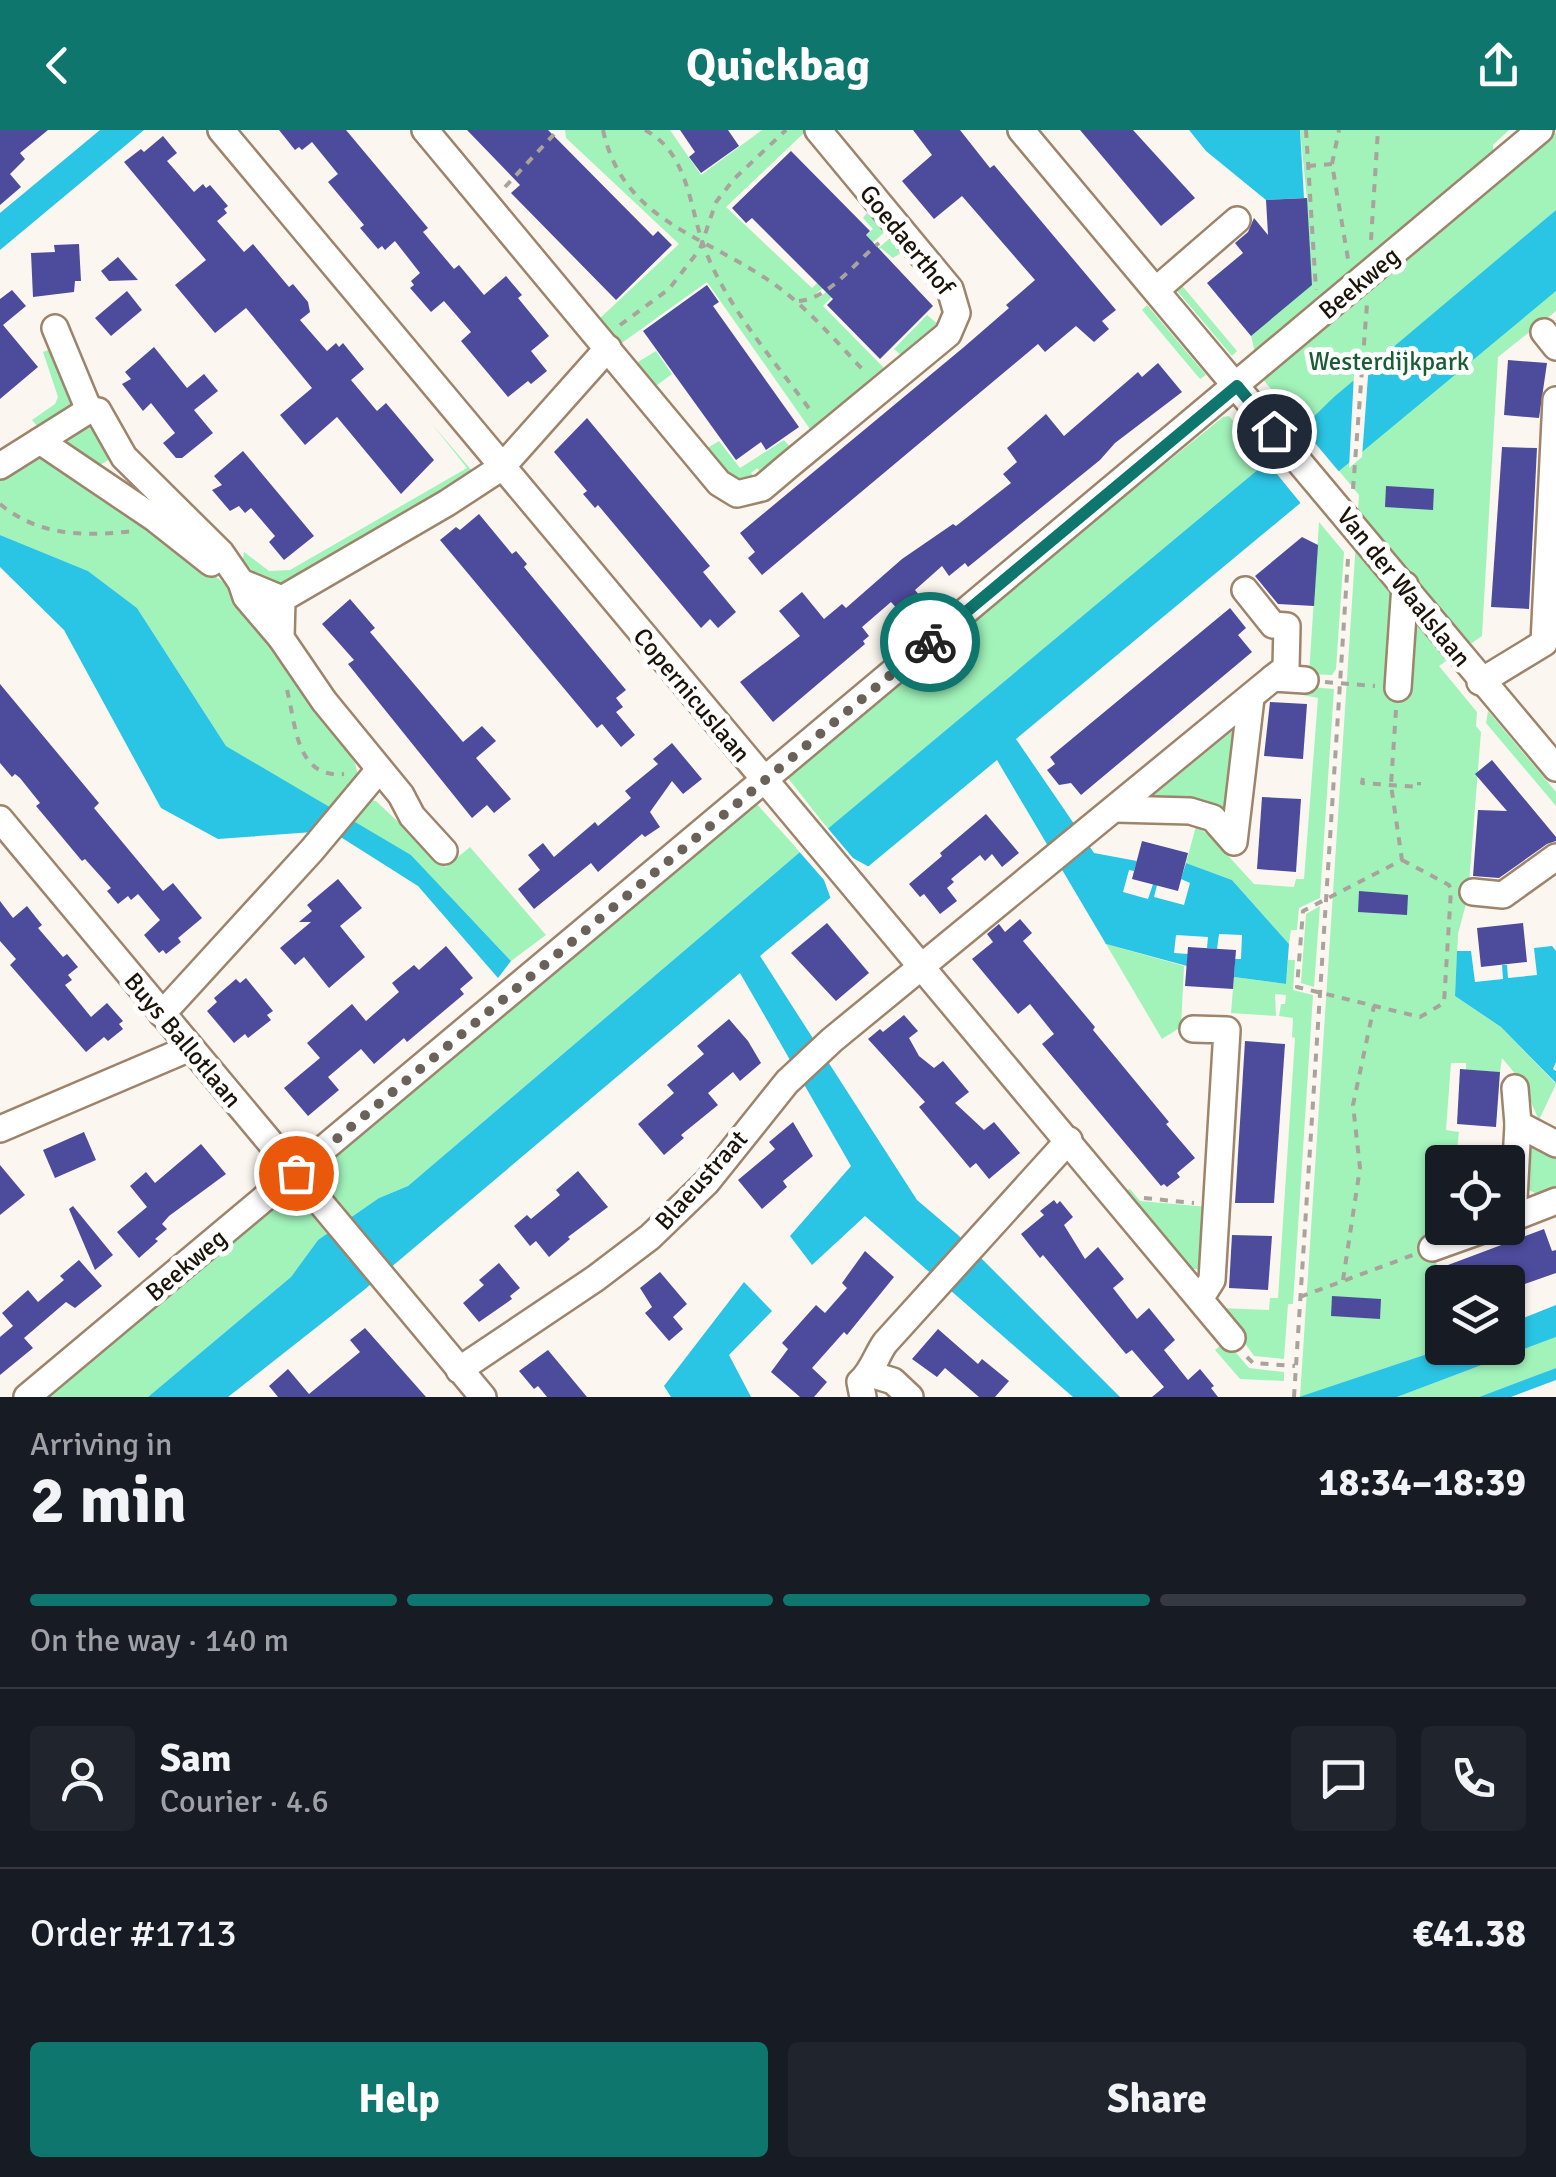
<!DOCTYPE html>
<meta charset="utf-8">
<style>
body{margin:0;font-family:Signika,sans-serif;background:#20242c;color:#f1f3f6;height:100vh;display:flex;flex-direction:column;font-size:38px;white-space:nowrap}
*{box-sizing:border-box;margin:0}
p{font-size:32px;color:#9ea1a6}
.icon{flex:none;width:55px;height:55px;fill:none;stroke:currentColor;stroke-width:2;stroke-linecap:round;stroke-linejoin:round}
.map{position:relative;height:1267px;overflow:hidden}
.side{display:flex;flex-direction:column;background:#171b24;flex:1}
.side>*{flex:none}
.buttons{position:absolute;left:1425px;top:1015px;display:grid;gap:20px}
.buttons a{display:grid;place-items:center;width:100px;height:100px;border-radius:10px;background:#171b24;box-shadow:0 2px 8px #0004;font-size:50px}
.pin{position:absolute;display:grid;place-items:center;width:85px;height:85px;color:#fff;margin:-42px;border:5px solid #fff;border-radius:50%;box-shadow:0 2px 10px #0007}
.courier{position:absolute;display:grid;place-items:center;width:100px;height:100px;margin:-50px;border:8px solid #0f766e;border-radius:50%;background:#fff;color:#222;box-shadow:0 2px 12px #0007}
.head em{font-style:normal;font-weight:800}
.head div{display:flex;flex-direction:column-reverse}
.head{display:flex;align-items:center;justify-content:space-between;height:170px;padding:0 30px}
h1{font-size:65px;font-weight:800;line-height:75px}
.bar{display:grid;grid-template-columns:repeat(4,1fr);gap:15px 10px;align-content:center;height:120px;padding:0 30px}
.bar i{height:12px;border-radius:8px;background:#363941}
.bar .selected{background:#0f766e}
.bar p{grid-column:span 4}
.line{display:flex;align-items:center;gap:25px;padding:0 30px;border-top:2px solid #363941}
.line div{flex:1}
.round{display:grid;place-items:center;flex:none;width:105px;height:105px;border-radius:10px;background:#20242c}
.cta{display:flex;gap:20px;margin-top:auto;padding:20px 30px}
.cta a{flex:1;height:115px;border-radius:10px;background:#0f766e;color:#fff;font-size:40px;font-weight:800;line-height:115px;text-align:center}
.cta a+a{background:#20242c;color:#f1f3f6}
header{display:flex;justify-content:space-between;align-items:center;height:130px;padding:0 30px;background:#0f766e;color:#fff;font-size:45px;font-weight:800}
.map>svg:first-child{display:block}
.green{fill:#a1f3ba}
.water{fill:#2ac4e4}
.pier{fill:#fcf6f0}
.building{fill:#4d4b9c}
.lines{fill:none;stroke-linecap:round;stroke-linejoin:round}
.minor-casing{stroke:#9d846b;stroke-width:30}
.path{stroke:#aaa39c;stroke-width:4;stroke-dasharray:8 8;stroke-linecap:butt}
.minor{stroke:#fff;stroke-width:25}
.done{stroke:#6a6259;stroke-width:10;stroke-dasharray:0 18}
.route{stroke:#0f766e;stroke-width:12}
.labels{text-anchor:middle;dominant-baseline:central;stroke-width:10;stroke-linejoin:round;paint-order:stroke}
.street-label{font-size:25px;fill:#1b1208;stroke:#fff}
.park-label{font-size:25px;fill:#195d34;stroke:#fff}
</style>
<header><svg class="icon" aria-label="back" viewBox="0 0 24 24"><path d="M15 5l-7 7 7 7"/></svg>Quickbag<svg class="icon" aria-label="share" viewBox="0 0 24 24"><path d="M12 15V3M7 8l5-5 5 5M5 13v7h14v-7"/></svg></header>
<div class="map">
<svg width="1556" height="1267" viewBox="0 0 1556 1267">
<rect width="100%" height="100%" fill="#fcf6f0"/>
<!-- green -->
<g class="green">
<polygon points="565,0 670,0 701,45 762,0 804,0 805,2 726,77 812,158 873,99 863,88 871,78 888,99 816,164 820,167 895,104 907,119 893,128 881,118 823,176 886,240 812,302 707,152 619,215 597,191 679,114 566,8"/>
<polygon points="1300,0 1509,0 1493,15 1495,53 1556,2 1556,80 1496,131 1533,178 1556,161 1556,181 1498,227 1482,506 1439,536 1477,582 1476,596 1481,602 1468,766 1458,804 1455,866 1501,897 1556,954 1539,990 1522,952 1502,928 1500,942 1466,940 1466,933 1451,933 1446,1000 1459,1002 1457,1020 1445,1019 1441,1087 1442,1098 1450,1098 1450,1104 1429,1112 1442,1149 1436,1221 1300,1267 1359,365 1261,247 1251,206 1307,69"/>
<polygon points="1179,152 1237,221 1232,226 1173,156"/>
<polygon points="1147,175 1206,245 1200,249 1142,180"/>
<polygon points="927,185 939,195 902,226 894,219"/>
<polygon points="48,220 53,221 73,269 67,282 39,298 32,290 55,274 58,267 43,222"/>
<polygon points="656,221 672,244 653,258 633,235"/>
<polygon points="1229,286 1267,332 828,699 788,648 790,645 1052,425 1223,287"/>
<path d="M432 294 473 342 281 453C262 454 255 444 243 430L244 422 269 441 290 440 467 338Z"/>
<path d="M97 295 114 326 96 338 63 316C66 298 81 296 97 295Z"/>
<polygon points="784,310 792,319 762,343 757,338 751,343 756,349 734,356 704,320 719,311 740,338"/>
<polygon points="36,328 55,331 68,340 223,452 315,573 355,633 359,650 336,683 226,616 137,478 88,441 0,405 0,349"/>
<polygon points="1319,392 1344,422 1336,539 1332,545 1309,544"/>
<polygon points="1277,554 1334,559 1320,768 1299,778 1297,800 1291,800 1289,814 1232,750 1186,733 1196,696 1210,706 1254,754 1294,757 1296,749 1304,749 1318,568 1277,560"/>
<polygon points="1488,581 1556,662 1556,676 1486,593"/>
<polygon points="1231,602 1234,603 1228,683 1220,688 1149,669"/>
<polygon points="369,670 376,671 446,737 470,717 546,805 511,831 411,725 349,691"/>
<polygon points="756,673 800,722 408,1056 379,1068 351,1087 344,1078 340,1081 312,1043"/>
<polygon points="1320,776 1314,857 1301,853 1306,784"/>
<polygon points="1106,814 1184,836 1181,897 1162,909"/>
<polygon points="1288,830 1295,830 1293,860 1313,865 1293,1174 1288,1174 1284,1229 1254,1226 1220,1178 1269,1180 1270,1168 1278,1168 1295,908 1292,907 1293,888 1279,886 1281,874 1285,874 1286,865 1275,864 1276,886 1231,883 1234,847 1286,854"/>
<polygon points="1533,1014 1556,1024 1556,1056 1537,1064 1527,1059 1529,1019"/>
<polygon points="294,1058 326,1093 322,1097 327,1104 318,1110 291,1147 148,1267 45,1267"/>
<polygon points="1130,1059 1140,1071 1208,1077 1207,1103 1200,1103 1200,1109 1206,1110 1202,1139 1189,1139 1124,1061"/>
<polygon points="1556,1207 1556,1238 1479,1267 1397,1267"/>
<polygon points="1226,1211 1249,1238 1284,1242 1284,1251 1240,1249 1215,1220"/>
</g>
<!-- water -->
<g class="water">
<polygon points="100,0 144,0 0,120 0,83"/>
<polygon points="1189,0 1300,0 1304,68 1266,70 1206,21"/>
<polygon points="1556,80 1556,161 1016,609 1094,723 1137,731 1134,741 1129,740 1123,762 1148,769 1153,754 1157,755 1154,767 1184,775 1190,753 1181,749 1186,733 1232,750 1289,814 1286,854 1234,847 1235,829 1241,829 1242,805 1219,804 1217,819 1207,818 1208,807 1176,805 1174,823 1188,824 1187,836 1106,814 997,630 760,826 917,1070 958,1105 1120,1267 1073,1267 865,1086 812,1135 790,1106 851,1036 740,843 364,1160 228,1267 148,1267 291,1147 318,1110 379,1068 408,1056 800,722 1267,332 1334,267"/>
<polygon points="0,405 88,441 137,478 226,616 411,725 511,831 498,848 418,756 339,706 313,702 218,709 161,678 64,500 0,437"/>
<polygon points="1552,816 1556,821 1556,932 1553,939 1556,941 1556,953 1501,897 1455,866 1457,821 1471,821 1475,852 1503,849 1502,835 1507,835 1508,848 1537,845 1534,818"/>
<polygon points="744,1152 772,1181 729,1225 751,1267 671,1267 664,1256"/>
<polygon points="1556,1175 1556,1207 1397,1267 1299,1267 1445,1218 1508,1218 1508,1194"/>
<polygon points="1556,1238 1556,1250 1511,1267 1479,1267"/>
</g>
<!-- pier -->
<g class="pier">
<polygon points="1369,233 1362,327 1349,338 1354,244"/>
<polygon points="1299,294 1341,344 1303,376 1264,328"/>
<polygon points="825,695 853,728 871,738 832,772 824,750 796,718"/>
</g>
<!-- building -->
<g class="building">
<polygon points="0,0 48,0 20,23 25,29 10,44 21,57 0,75"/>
<polygon points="279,0 346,0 428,98 423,102 454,139 459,135 484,165 506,146 522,165 518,168 549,206 531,221 547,241 531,254 528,251 508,267 461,211 471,202 444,171 431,182 410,158 414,155 411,151 420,143 395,111 385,120 382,116 378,119 360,98 364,95 328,52 338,44 312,12 302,20 299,17 295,20"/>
<polygon points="467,0 548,0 653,106 658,101 672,115 616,170 511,63 520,55"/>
<polygon points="680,0 728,0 739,16 701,43 689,27 695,22"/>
<polygon points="913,0 960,0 990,38 994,35 1116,180 1102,191 1109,199 1094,212 1076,196 1045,222 1038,214 762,445 748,428 755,422 740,403 964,217 1009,178 1006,175 1035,150 962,66 934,89 902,51 932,25"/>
<polygon points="1080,0 1133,0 1195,68 1161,96"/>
<polygon points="163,6 177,23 167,31 194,62 203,54 206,58 210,55 228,76 224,79 227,83 217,91 244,122 253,114 289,157 293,154 308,172 310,182 300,190 327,221 336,213 339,217 343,213 364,239 351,250 377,281 386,273 434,330 401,364 337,287 305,315 280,285 312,258 246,178 215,203 175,155 206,130 124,32 141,19 144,22"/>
<polygon points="791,21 870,101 866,105 933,176 880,229 827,175 833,169 752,88 746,93 732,78"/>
<polygon points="1307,68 1312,155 1251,206 1207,153 1243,123 1235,113 1248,102 1254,88 1268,105 1266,70"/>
<polygon points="79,114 81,151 75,151 74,162 33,167 31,123 55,122 54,115"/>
<polygon points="118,127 138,150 109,151 101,141"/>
<polygon points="707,155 719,172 713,176 799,297 766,320 761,312 736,330 643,201"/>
<polygon points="12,160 26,176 3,195 38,237 0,269 0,169"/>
<polygon points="127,161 142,180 111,206 95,188"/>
<polygon points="154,217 187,258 204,244 218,261 194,280 213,303 182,328 176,328 163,313 175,303 151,273 143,281 122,254 131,249 125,242"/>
<polygon points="1508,230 1547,233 1539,288 1504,285"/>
<polygon points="1158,233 1182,262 1115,313 1100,330 968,437 965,433 949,446 942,436 915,460 920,466 901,483 891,472 862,497 869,506 863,511 865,514 773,592 740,552 800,506 779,481 802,462 824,489 842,474 846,478 902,429 953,394 956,396 1011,353 1003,344 1017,332 1007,318 1046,284 1064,306 1138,242 1142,247"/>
<polygon points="587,288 710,436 703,442 736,482 718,498 710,489 701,498 598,375 595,378 583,364 587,361 554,322"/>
<polygon points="1502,317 1537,318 1529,479 1491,477"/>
<polygon points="243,321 314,406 284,430 269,412 275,406 251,378 245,383 239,376 230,381 212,360 222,355 214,346"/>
<polygon points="1386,356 1434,359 1433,380 1385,377"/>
<polygon points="479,384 512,424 516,421 527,434 524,437 626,560 616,568 623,577 616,582 635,605 621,617 602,594 597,598 440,410 456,397 460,400"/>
<polygon points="1302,407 1318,415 1314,476 1278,474 1255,446"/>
<polygon points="350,469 375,498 370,502 463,612 482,596 496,611 476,628 511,669 494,683 487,675 472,688 348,534 354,530 322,494"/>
<polygon points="1230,478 1246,498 1238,505 1252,522 1081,665 1071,653 1059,655 1047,640 1055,634 1050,627"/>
<polygon points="0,554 99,673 94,678 163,761 173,753 202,788 178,808 181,812 166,824 163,820 159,823 144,805 160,790 138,764 131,770 128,766 118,774 107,761 111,758 85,729 82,731 36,676 40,673 20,648 15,644 12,647 0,633"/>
<polygon points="1270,572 1307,574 1303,629 1264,626"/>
<polygon points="672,613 702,649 683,664 672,651 650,682 660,697 645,707 642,704 598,742 591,733 534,779 518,759 540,740 528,725 543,713 554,727 595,692 598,696 631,668 625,661 658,634 653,629"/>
<polygon points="1492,630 1556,707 1556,711 1547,714 1499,748 1473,746 1478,680 1507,681 1475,644"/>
<polygon points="1262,667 1301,669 1296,742 1257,739"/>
<polygon points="986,684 1019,723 1002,737 992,724 985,731 980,725 951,749 954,752 947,758 957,771 940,784 924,764 920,767 909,754 942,726 940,723"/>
<polygon points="1142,711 1188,723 1178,761 1132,749"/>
<polygon points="338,749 362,778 340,796 365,827 329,858 304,827 295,835 280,818 311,792 299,792 312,781 307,775"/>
<polygon points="1359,761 1408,765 1407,785 1358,782"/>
<polygon points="0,771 13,788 27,776 42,795 38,798 63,827 67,824 78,837 68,845 72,850 65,855 91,887 107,873 123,891 119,894 123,899 108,911 104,907 86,922 10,835 16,829 0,811"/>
<polygon points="1020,789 1032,803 1023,811 1095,897 1093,900 1169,992 1166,994 1195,1028 1177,1043 1180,1047 1167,1057 1164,1054 1161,1056 1042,914 1054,904 1030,874 1018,884 972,829 993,812 987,804 999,794 1005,802"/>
<polygon points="827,793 869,843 836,871 791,823"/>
<polygon points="1523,793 1527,832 1481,837 1477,798"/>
<polygon points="446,816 473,848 460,859 464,864 407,912 404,908 374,934 361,919 328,947 339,960 308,986 284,958 320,928 307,913 352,874 366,891 399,862 392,853 414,835 419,840"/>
<polygon points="1188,817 1236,820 1233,859 1185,856"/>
<polygon points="246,848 273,881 267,885 271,890 248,908 245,904 234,913 207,881 217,872 214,868 236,849 240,853"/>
<polygon points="904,885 918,901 909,908 919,926 934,938 943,931 969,962 955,973 984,1000 994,992 1020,1023 989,1049 976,1033 970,1038 919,977 925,972 868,909 880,899 883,902"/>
<polygon points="729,889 748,911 761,933 740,951 733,942 708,963 718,975 681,1005 684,1008 664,1025 638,994 674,963 667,955 704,924 697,916"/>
<polygon points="1245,911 1285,914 1274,1073 1235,1073"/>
<polygon points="1460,939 1500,942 1496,997 1457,994"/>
<polygon points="793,992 813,1026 783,1051 787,1057 762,1079 738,1050 775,1019 769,1012"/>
<polygon points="84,1002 96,1030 55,1048 43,1020"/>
<polygon points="201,1014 226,1044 169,1086 162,1094 167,1099 155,1109 158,1111 139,1128 117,1102 147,1077 130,1056 146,1042 155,1053"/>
<polygon points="0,1035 25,1065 0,1085"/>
<polygon points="578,1041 608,1077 568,1107 570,1109 549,1127 536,1111 530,1116 514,1096 527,1085 531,1089 560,1065 556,1060"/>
<polygon points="1054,1070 1057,1074 1060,1071 1073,1087 1064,1095 1085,1129 1098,1117 1124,1149 1113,1158 1137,1189 1149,1178 1175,1210 1164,1220 1188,1250 1200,1239 1214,1256 1211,1258 1218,1267 1152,1267 1164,1257 1132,1220 1126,1224 1043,1125 1040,1128 1021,1104 1044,1085 1040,1081"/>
<polygon points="73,1076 113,1125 95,1140 69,1079"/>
<polygon points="1544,1099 1552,1121 1556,1120 1556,1143 1508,1160 1508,1152 1454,1152 1448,1135"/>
<polygon points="1232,1105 1272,1106 1268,1160 1229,1158"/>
<polygon points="865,1121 894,1147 847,1205 844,1202 812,1238 827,1252 814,1267 800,1267 771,1242 788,1219 782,1213 816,1175 825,1183 847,1158 842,1153"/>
<polygon points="79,1130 102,1156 75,1178 66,1172 24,1208 33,1218 0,1245 0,1207 13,1196 2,1183 28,1160 38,1172 64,1150 60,1146"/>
<polygon points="499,1133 520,1158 510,1166 512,1169 479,1192 463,1173 484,1155 479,1150"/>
<polygon points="660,1142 687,1174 673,1187 683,1199 669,1211 645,1183 652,1177 640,1158"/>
<polygon points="1332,1166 1381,1169 1380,1189 1331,1186"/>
<polygon points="365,1198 426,1267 278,1267 269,1256 288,1239 309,1264 360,1222 350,1210"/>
<polygon points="938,1199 978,1234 982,1229 1009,1251 995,1267 979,1267 945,1238 937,1247 912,1229"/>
<polygon points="548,1220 587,1267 547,1267 538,1256 534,1259 519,1241"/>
</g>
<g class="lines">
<!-- minor casing -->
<g class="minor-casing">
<g id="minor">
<polyline points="221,0 1232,1208"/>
<polyline points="425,0 719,353 737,364 762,358 788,336 948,204 957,183 950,159 818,0"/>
<polyline points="1021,0 1556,638"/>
<polyline points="1156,160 1237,90"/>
<polyline points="55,198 89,280"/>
<polyline points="1544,202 1556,217"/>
<polyline points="40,311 154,388 211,433"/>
<polyline points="0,336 89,280 98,281 124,327 221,423 241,452 282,469 281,508 324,571 401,665 412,686 444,721"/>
<polyline points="241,452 246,467 281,508"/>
<polyline points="1245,460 1273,495 1287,496 1286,538 1273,548"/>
<polyline points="282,469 447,373 502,337 608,218"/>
<polyline points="1480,552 1544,513 1556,270"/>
<polyline points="1398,558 1405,455"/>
<polyline points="1116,679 1190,681 1213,688 1234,712 1251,568"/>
<polyline points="0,689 483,1267"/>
<polyline points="1473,762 1503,765 1556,727"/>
<polyline points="162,884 312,720 378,641"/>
<polyline points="1193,899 1227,900 1212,1150 1200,1169"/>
<polyline points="1518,994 1556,1014"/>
<polyline points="0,999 190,918"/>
<polyline points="1513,1088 1518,994 1515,958"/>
<polyline points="1508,1090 1556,1071"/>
<polyline points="1432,1118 1488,1098"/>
<polyline points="459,1240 596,1148 650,1107 707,1052 787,952 832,910 1273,548 1305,550"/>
<polyline points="870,1244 893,1251 910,1267"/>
<polyline points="27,1267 1540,0"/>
<path d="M863 1267 860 1252C872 1242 876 1226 885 1213L1069 1010"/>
</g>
</g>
<!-- path -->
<g class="path">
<path d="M603 0C622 87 696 103 762 146 802 171 832 207 864 241"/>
<path d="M645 0C688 23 689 74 703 114 725 176 775 231 813 284"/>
<polyline points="1306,0 1316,160"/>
<polyline points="1332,34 1339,0"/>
<polyline points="1308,36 1332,34 1348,129"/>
<polyline points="505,57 558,0"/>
<polyline points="1371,110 1378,0"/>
<path d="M799 171C830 168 855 132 879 113"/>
<polyline points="620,195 669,159 700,119 716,72 734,49 786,0"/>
<polyline points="1353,359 1367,174"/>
<path d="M0 374C38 406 85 407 133 401"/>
<polyline points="1325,552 1375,556"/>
<path d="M287 560C296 593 295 649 344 644"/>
<polyline points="1396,580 1391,655 1402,730"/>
<polyline points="1363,648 1362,653 1419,657 1419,652"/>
<polygon points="1402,730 1449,755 1451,760 1444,873 1420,887 1297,857 1303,781"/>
<polyline points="1144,1068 1194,1073"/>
<polyline points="1343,1150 1360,1038 1353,975 1374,876"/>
<polyline points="1300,1167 1413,1125"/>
<polyline points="1247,1227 1253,1233 1295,1236"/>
<polyline points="1294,1267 1348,429"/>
</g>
<!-- minor -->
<use href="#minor" class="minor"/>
</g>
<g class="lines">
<!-- done -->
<polyline class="done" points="296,1043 930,512"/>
<!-- route -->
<polyline class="route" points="930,512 1237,256 1274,301"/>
</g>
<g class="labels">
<!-- street labels -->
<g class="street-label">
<text transform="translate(907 110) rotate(51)">Goedaerthof</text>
<text transform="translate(1359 153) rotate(-40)">Beekweg</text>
<text transform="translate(1404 457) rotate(51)">Van der Waalslaan</text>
<text transform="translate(692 565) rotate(50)">Copernicuslaan</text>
<text transform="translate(183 910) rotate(50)">Buys Ballotlaan</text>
<text transform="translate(701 1050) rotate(-48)">Blaeustraat</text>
<text transform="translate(186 1135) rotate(-40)">Beekweg</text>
</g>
<!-- park labels -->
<g class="park-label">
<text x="1389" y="231">Westerdijkpark</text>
</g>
</g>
</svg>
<div class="buttons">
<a><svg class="icon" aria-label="locate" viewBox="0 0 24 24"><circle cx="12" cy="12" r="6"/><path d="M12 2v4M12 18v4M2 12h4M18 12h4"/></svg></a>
<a><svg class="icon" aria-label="layers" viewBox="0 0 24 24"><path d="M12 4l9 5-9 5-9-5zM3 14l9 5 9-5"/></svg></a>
</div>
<div class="pin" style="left:296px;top:1043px;background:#ea580c"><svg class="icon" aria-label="bag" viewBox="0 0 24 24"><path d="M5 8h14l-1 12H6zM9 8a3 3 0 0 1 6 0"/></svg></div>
<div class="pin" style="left:1274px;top:301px;background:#1f2937"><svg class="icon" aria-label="home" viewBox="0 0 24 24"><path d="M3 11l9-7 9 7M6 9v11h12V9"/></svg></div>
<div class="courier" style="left:930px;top:512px"><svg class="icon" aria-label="bike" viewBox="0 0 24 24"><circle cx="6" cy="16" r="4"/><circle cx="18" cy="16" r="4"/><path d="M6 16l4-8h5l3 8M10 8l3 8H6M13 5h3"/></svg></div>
</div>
<section class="side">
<div class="head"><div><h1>2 min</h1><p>Arriving in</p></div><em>18:34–18:39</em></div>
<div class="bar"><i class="selected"></i><i class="selected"></i><i class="selected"></i><i></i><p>On the way · 140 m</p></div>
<div class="line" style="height:180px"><a class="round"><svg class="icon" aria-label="person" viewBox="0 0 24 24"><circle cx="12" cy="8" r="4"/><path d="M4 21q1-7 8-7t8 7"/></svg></a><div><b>Sam</b><p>Courier · 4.6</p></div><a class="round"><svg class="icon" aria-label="chat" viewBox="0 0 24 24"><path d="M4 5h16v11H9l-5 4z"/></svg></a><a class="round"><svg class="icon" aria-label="phone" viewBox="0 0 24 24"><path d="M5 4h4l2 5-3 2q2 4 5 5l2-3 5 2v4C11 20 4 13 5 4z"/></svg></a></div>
<div class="line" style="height:130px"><div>Order #1713</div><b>€41.38</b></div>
<div class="cta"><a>Help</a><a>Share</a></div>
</section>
